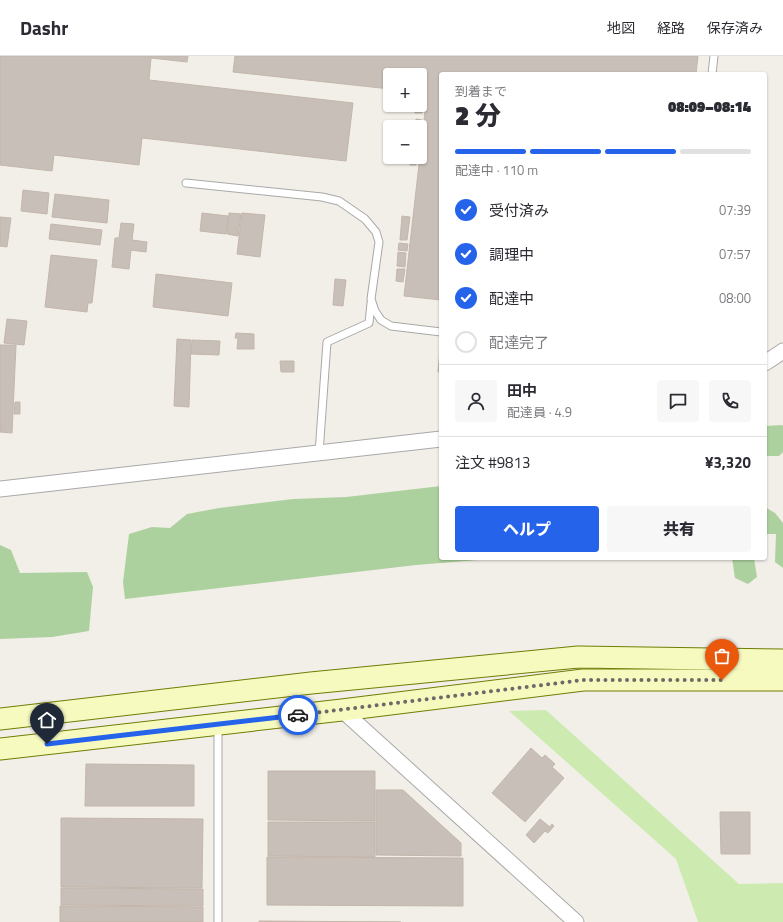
<!DOCTYPE html>
<html lang="ja">
<meta charset="utf-8">
<style>
body{margin:0;font-family:"Titillium Web","Noto Sans JP",sans-serif;background:#f7f7f7;color:#2b2b33;height:100vh;display:flex;flex-direction:column;font-size:15px;white-space:nowrap}
*{box-sizing:border-box;margin:0}
p{font-size:13px;color:#7c7c81}
.icon{flex:none;width:22px;height:22px;fill:none;stroke:currentColor;stroke-width:2;stroke-linecap:round;stroke-linejoin:round}
.map{position:relative;flex:1;overflow:hidden}
.details{position:absolute;left:439px;top:16px;width:328px;height:488px;display:flex;flex-direction:column;background:#fff;border-radius:4px;box-shadow:0 1px 3px #0004}
.details>*{flex:none}
.buttons{position:absolute;left:383px;top:12px;display:grid;gap:8px}
.buttons a{display:grid;place-items:center;width:44px;height:44px;border-radius:4px;background:#fff;box-shadow:0 1px 3px #0004;font-size:20px}
.pin{position:absolute;display:grid;place-items:center;width:34px;height:34px;color:#fff;margin:-41px -17px;border-radius:50% 50% 50% 0;rotate:-45deg;box-shadow:0 0 4px #0007}
.pin .icon{rotate:45deg}
.courier{position:absolute;display:grid;place-items:center;width:40px;height:40px;margin:-20px;border:3px solid #2563eb;border-radius:50%;background:#fff;color:#222;box-shadow:0 1px 5px #0007}
.summary em{font-style:normal;font-weight:800}
.summary div{display:flex;flex-direction:column-reverse}
.summary{display:flex;align-items:center;justify-content:space-between;height:68px;padding:0 16px}
h1{font-size:26px;font-weight:800;line-height:30px}
.bar{display:grid;grid-template-columns:repeat(4,1fr);gap:6px 4px;align-content:center;height:48px;padding:0 16px}
.bar i{height:5px;border-radius:3px;background:#e1e1e2}
.bar .current{background:#2563eb}
.bar p{grid-column:span 4}
.line{display:flex;align-items:center;gap:10px;padding:0 16px;border-top:1px solid #e1e1e2}
.line div{flex:1}
.round{display:grid;place-items:center;flex:none;width:42px;height:42px;border-radius:4px;background:#f7f7f7}
ol{padding:0 16px;list-style:none}
li{display:flex;align-items:center;gap:12px;height:44px}
li p{margin-inline-start:auto}
li .icon{padding:4px;border-radius:50%;background:#2563eb;color:#fff;stroke-width:4}
li:last-child{color:#7c7c81}
li i{width:22px;height:22px;border:2px solid #e1e1e2;border-radius:50%}
.action{display:flex;gap:8px;margin-top:auto;padding:8px 16px}
.action a{flex:1;height:46px;border-radius:4px;background:#2563eb;color:#fff;font-size:16px;font-weight:800;line-height:46px;text-align:center}
.action a+a{background:#f7f7f7;color:#2b2b33}
header{display:flex;align-items:center;gap:24px;box-sizing:border-box;height:56px;padding:0 20px;background:#fff;border-bottom:1px solid #e1e1e2}
header strong{font-size:19px}
nav{display:flex;gap:22px;margin-inline-start:auto;font-size:14px}
.map>svg:first-child{display:block}
.grass{fill:#cdebb0}
.forest{fill:#add19e}
.building{fill:#c7bfb8;stroke:#c4b6ab}
.lines{fill:none;stroke-linecap:round;stroke-linejoin:round}
.lane-casing{stroke:#a9a9a9;stroke-width:9}
.street-casing{stroke:#a9a9a9;stroke-width:17}
.secondary-casing{stroke:#707d05;stroke-width:23}
.lane{stroke:#fff;stroke-width:7}
.street{stroke:#fff;stroke-width:15}
.secondary{stroke:#f7fabf;stroke-width:21}
.done{stroke:#6b6a68;stroke-width:4;stroke-dasharray:0 7.2}
.route{stroke:#2563eb;stroke-width:5}
</style>
<header>
<strong>Dashr</strong>
<nav><a>地図</a><a>経路</a><a>保存済み</a></nav>
</header>
<div class="map">
<svg width="783" height="866" viewBox="0 0 783 866">
<rect width="100%" height="100%" fill="#f2efe9"/>
<!-- grass -->
<polygon class="grass" points="546,654 739,828 783,827 783,866 698,866 676,803 509,655"/>
<!-- forest -->
<g class="forest">
<polygon points="782,369 783,370 783,396 779,400 765,400 765,370"/>
<polygon points="441,430 441,502 483,502 478,504 416,509 125,543 123,526 129,478 152,471 170,472 187,458 219,452 293,443 346,441"/>
<polygon points="765,451 775,457 783,467 783,512 775,506 776,478 765,478"/>
<polygon points="0,489 11,494 20,517 87,516 93,531 89,575 52,581 0,583"/>
<polygon points="732,502 754,502 757,521 748,528 735,522"/>
</g>
<!-- building -->
<g class="building">
<polygon points="0,0 188,0 187,6 151,2 149,24 353,47 346,105 142,82 139,109 54,99 52,115 0,109"/>
<polygon points="235,0 698,0 696,18 441,18 441,244 404,240 427,38 420,37 420,19 390,19 390,33 233,16"/>
<polygon points="420,47 423,47 422,57 415,57 416,49 420,49"/>
<polygon points="416,63 422,64 420,75 420,71 415,71"/>
<polygon points="411,101 417,101 416,109 410,109"/>
<polygon points="23,134 49,137 47,158 21,155"/>
<polygon points="55,138 109,144 107,167 52,161"/>
<polygon points="202,157 228,160 226,178 200,175"/>
<polygon points="229,157 241,158 238,180 227,178"/>
<polygon points="242,157 265,159 260,201 237,198"/>
<polygon points="402,160 410,161 407,184 400,184"/>
<polygon points="0,161 11,162 7,191 0,190"/>
<polygon points="121,167 134,168 132,184 147,186 146,196 131,194 129,213 112,211 115,182 119,182"/>
<polygon points="51,168 102,174 100,189 49,183"/>
<polygon points="399,187 408,188 407,195 398,194"/>
<polygon points="398,196 406,197 405,211 397,210"/>
<polygon points="51,199 97,204 92,247 88,247 87,256 45,251"/>
<polygon points="397,213 405,213 403,226 396,225"/>
<polygon points="156,218 232,227 228,260 153,251"/>
<polygon points="335,223 346,224 343,250 333,249"/>
<polygon points="7,263 27,265 24,289 4,287"/>
<polygon points="236,277 254,278 254,293 237,293 238,282 235,282"/>
<polygon points="177,283 191,284 189,351 174,350"/>
<polygon points="192,284 220,285 219,299 191,298"/>
<polygon points="0,289 16,289 12,377 0,376"/>
<polygon points="440,295 441,295 441,316 438,316"/>
<polygon points="280,305 294,305 294,316 281,316"/>
<polygon points="15,346 20,346 20,358 14,358"/>
<polygon points="531,692 542,702 545,699 555,708 552,711 564,722 525,766 492,737"/>
<polygon points="86,708 194,709 194,750 85,750"/>
<polygon points="268,715 375,715 375,765 268,764"/>
<polygon points="376,734 403,734 461,787 461,800 376,799"/>
<polygon points="720,756 750,756 750,798 721,798"/>
<polygon points="61,762 203,763 202,832 61,831"/>
<polygon points="540,763 550,771 552,768 554,770 548,777 545,775 534,787 526,779"/>
<polygon points="268,766 375,766 375,801 268,800"/>
<polygon points="267,801 463,802 463,850 267,849"/>
<polygon points="61,832 203,833 203,850 61,849"/>
<polygon points="60,850 203,851 203,866 60,866"/>
<polygon points="259,865 401,866 259,866"/>
</g>
<g class="lines">
<!-- lane casing -->
<g class="lane-casing">
<g id="lane">
<polyline points="712,18 714,0"/>
<polyline points="186,127 322,141 339,145 365,163 376,176 379,186 371,243 375,255 381,264 391,270 441,276"/>
<polyline points="319,397 327,286 369,267 371,247"/>
<polyline points="218,671 218,866"/>
</g>
</g>
<!-- street casing -->
<g class="street-casing">
<g id="street">
<polyline points="765,307 783,295"/>
<polyline points="0,433 441,383"/>
<polyline points="342,654 576,866"/>
</g>
</g>
<!-- secondary casing -->
<g class="secondary-casing">
<g id="secondary">
<polyline points="0,663 311,627 578,601 783,604"/>
<polyline points="0,693 342,654 583,624 783,624"/>
</g>
</g>
<!-- lane -->
<use href="#lane" class="lane"/>
<!-- street -->
<use href="#street" class="street"/>
<!-- secondary -->
<use href="#secondary" class="secondary"/>
</g>
<g class="lines">
<!-- done -->
<polyline class="done" points="298,659 583,624 722,624"/>
<!-- route -->
<polyline class="route" points="47,688 298,659"/>
</g>
</svg>
<div class="buttons">
<a>+</a>
<a>−</a>
</div>
<div class="pin" style="left:722px;top:624px;background:#ea580c"><svg class="icon" aria-label="bag" viewBox="0 0 24 24"><path d="M5 8h14l-1 12H6zM9 8a3 3 0 0 1 6 0"/></svg></div>
<div class="pin" style="left:47px;top:688px;background:#1f2937"><svg class="icon" aria-label="home" viewBox="0 0 24 24"><path d="M3 11l9-7 9 7M6 9v11h12V9"/></svg></div>
<div class="courier" style="left:298px;top:659px"><svg class="icon" aria-label="car" viewBox="0 0 24 24"><path d="M5 17H2v-5l4-1 3-4h7l3 4 3 1v5h-3M9 17h6M6 11h13"/><circle cx="7" cy="17" r="2"/><circle cx="17" cy="17" r="2"/></svg></div>
<section class="details">
<div class="summary"><div><h1>2 分</h1><p>到着まで</p></div><em>08:09–08:14</em></div>
<div class="bar"><i class="current"></i><i class="current"></i><i class="current"></i><i></i><p>配達中 · 110 m</p></div>
<ol>
<li><svg class="icon" aria-label="check" viewBox="0 0 24 24"><path d="M5 12l5 5 9-10"/></svg>受付済み<p>07:39</p></li>
<li><svg class="icon" aria-label="check" viewBox="0 0 24 24"><path d="M5 12l5 5 9-10"/></svg>調理中<p>07:57</p></li>
<li><svg class="icon" aria-label="check" viewBox="0 0 24 24"><path d="M5 12l5 5 9-10"/></svg>配達中<p>08:00</p></li>
<li><i></i>配達完了</li>
</ol>
<div class="line" style="height:72px"><a class="round"><svg class="icon" aria-label="person" viewBox="0 0 24 24"><circle cx="12" cy="8" r="4"/><path d="M4 21q1-7 8-7t8 7"/></svg></a><div><b>田中</b><p>配達員 · 4.9</p></div><a class="round"><svg class="icon" aria-label="chat" viewBox="0 0 24 24"><path d="M4 5h16v11H9l-5 4z"/></svg></a><a class="round"><svg class="icon" aria-label="phone" viewBox="0 0 24 24"><path d="M5 4h4l2 5-3 2q2 4 5 5l2-3 5 2v4C11 20 4 13 5 4z"/></svg></a></div>
<div class="line" style="height:52px"><div>注文 #9813</div><b>¥3,320</b></div>
<div class="action"><a>ヘルプ</a><a>共有</a></div>
</section>
</div>
